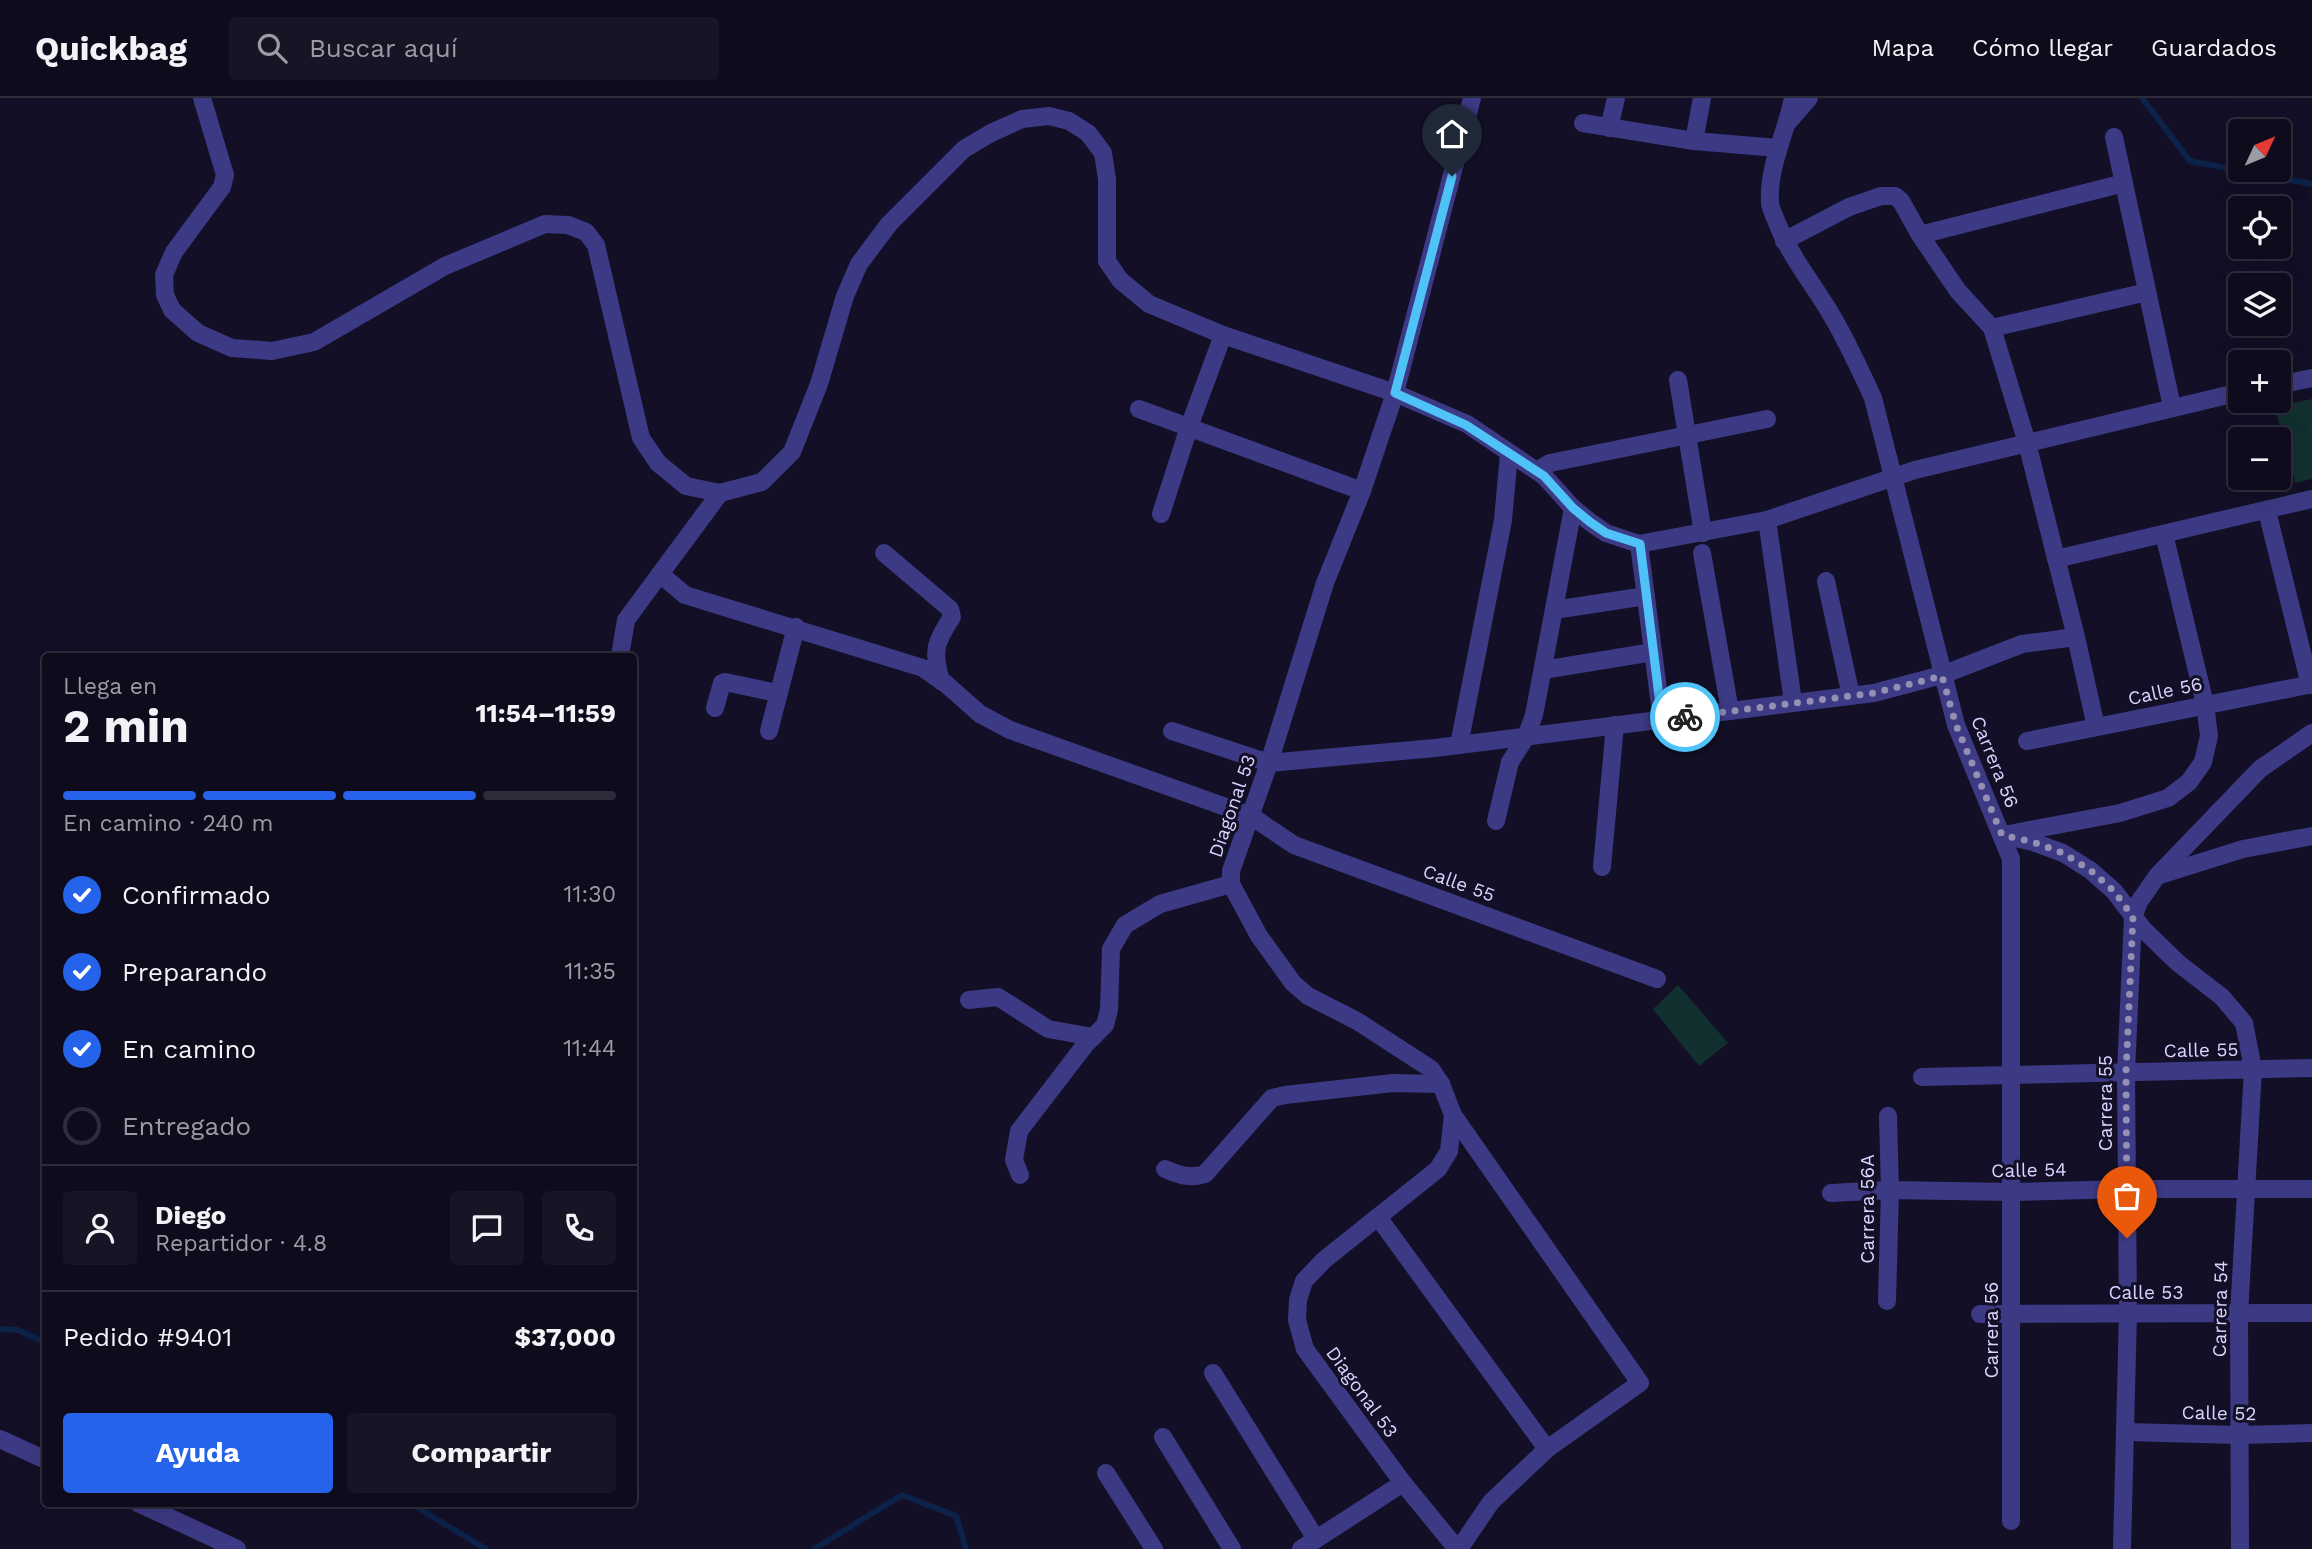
<!DOCTYPE html>
<html lang="es">
<meta charset="utf-8">
<style>
body{margin:0;font-family:"Work Sans",sans-serif;background:#171425;color:#f1f3f6;height:100vh;display:flex;flex-direction:column;font-size:26px;white-space:nowrap}
*{box-sizing:border-box;margin:0}
p{font-size:23px;color:#9b9ba3}
.icon{flex:none;width:38px;height:38px;fill:none;stroke:currentColor;stroke-width:2;stroke-linecap:round;stroke-linejoin:round}
.map{position:relative;flex:1;overflow:hidden}
.panel{position:absolute;left:42px;top:555px;width:595px;height:854px;display:flex;flex-direction:column;background:#0e0b1c;border-radius:7px;box-shadow:0 7px 28px #0002,0 0 0 2px #2e2b3b}
.panel>*{flex:none}
.needle{width:46px;rotate:46deg}
.tools{position:absolute;left:2228px;top:21px;display:grid;gap:14px}
.tools a{display:grid;place-items:center;width:63px;height:63px;border-radius:7px;background:#0e0b1c;box-shadow:0 7px 28px #0002,0 0 0 2px #2e2b3b;font-size:35px}
.pin{position:absolute;display:grid;place-items:center;width:60px;height:60px;color:#fff;margin:-72px -30px;border-radius:50% 50% 50% 0;rotate:-45deg;box-shadow:0 0 7px #0007}
.pin .icon{rotate:45deg}
.courier{position:absolute;display:grid;place-items:center;width:70px;height:70px;margin:-35px;border:5px solid #4fc3f7;border-radius:50%;background:#fff;color:#222;box-shadow:0 2px 9px #0007}
.summary em{font-style:normal;font-weight:700}
.summary div{display:flex;flex-direction:column-reverse}
.summary{display:flex;align-items:center;justify-content:space-between;height:119px;padding:0 21px}
h1{font-size:46px;font-weight:700;line-height:52px}
.bar{display:grid;grid-template-columns:repeat(4,1fr);gap:10px 7px;align-content:center;height:84px;padding:0 21px}
.bar i{height:9px;border-radius:5px;background:#2e2b3b}
.bar .active{background:#2563eb}
.bar p{grid-column:span 4}
.line{display:flex;align-items:center;gap:18px;padding:0 21px;border-top:2px solid #2e2b3b}
.line div{flex:1}
.round{display:grid;place-items:center;flex:none;width:74px;height:74px;border-radius:7px;background:#171425}
ol{padding:0 21px;list-style:none}
li{display:flex;align-items:center;gap:21px;height:77px}
li p{margin-inline-start:auto}
li .icon{padding:7px;border-radius:50%;background:#2563eb;color:#fff;stroke-width:4}
li:last-child{color:#9b9ba3}
li i{width:38px;height:38px;border:4px solid #2e2b3b;border-radius:50%}
.action{display:flex;gap:14px;margin-top:auto;padding:14px 21px}
.action a{flex:1;height:80px;border-radius:7px;background:#2563eb;color:#fff;font-size:28px;font-weight:700;line-height:80px;text-align:center}
.action a+a{background:#171425;color:#f1f3f6}
header{display:flex;align-items:center;gap:42px;box-sizing:border-box;height:98px;padding:0 35px;background:#0e0b1c;border-bottom:2px solid #2e2b3b}
header strong{font-size:33px}
nav{display:flex;gap:38px;margin-inline-start:auto;font-size:24px}
.search{width:490px;height:63px;background:#171425;display:flex;align-items:center;gap:18px;box-sizing:border-box;padding:0 24px;border-radius:7px;color:#9b9ba3;font-size:26px}
.map>svg:first-child{display:block}
.green{fill:#12302f}
.lines{fill:none;stroke-linecap:round;stroke-linejoin:round}
.stream{stroke:#0c2248;stroke-width:6}
.minor{stroke:#3d3a85;stroke-width:18}
.done{stroke:#948fb3;stroke-width:7;stroke-dasharray:0 12.6}
.route{stroke:#4fc3f7;stroke-width:9}
.labels{text-anchor:middle;dominant-baseline:central;stroke-width:6;stroke-linejoin:round;paint-order:stroke}
.street-label{font-size:19px;fill:#d9d4ff;stroke:#130f26}
</style>
<header>
<strong>Quickbag</strong>
<div class="search"><svg class="icon" aria-label="search" viewBox="0 0 24 24"><circle cx="10" cy="10" r="6"/><path d="M15 15l6 6"/></svg>Buscar aquí</div>
<nav><a>Mapa</a><a>Cómo llegar</a><a>Guardados</a></nav>
</header>
<div class="map">
<svg width="2312" height="1451" viewBox="0 0 2312 1451">
<rect width="100%" height="100%" fill="#130f26"/>
<!-- green -->
<g class="green">
<polygon points="2312,301 2312,381 2295,385 2275,309"/>
<polygon points="1678,887 1728,945 1699,968 1653,911"/>
</g>
<g class="lines">
<!-- stream -->
<g class="stream">
<polyline points="2142,0 2190,63 2312,86"/>
<polyline points="0,1231 18,1232 46,1245"/>
<polyline points="410,1405 486,1451"/>
<polyline points="814,1451 902,1397 956,1418 966,1451"/>
</g>
<!-- minor -->
<g class="minor">
<polyline points="202,0 225,77 222,89 174,154 164,177 165,197 172,212 198,235 232,250 272,253 314,244 445,168 545,126 568,127 586,134 596,147 641,340 658,365 686,388 720,395 762,384 792,354 819,286 845,198 859,166 889,126 964,51 991,35 1022,21 1049,18 1069,23 1088,35 1103,55 1107,81 1107,163 1120,182 1149,206 1223,237 1395,295 1467,326 1544,378 1573,410 1590,424 1606,435 1639,446 1767,422 1915,372 2240,294"/>
<path d="M1793 0C1786 36 1768 67 1770 105 1771 112 1775 119 1777 125 1792 162 1813 185 1832 218 1848 245 1860 272 1873 300L1956 627 2011 761V1423"/>
<polyline points="1789,23 1809,0"/>
<polyline points="1583,25 1694,43 1778,50"/>
<polyline points="1609,30 1616,0"/>
<polyline points="2114,39 2172,309"/>
<polyline points="1694,43 1702,0"/>
<polyline points="1920,137 2124,85"/>
<polyline points="1784,143 1849,109 1881,98 1895,98 1901,103 1920,137 1958,193 1992,230 2027,345 2076,539 2096,629"/>
<polyline points="1992,230 2147,194"/>
<polyline points="1678,282 1703,435"/>
<polyline points="2278,287 2312,280"/>
<polyline points="1139,311 1362,393"/>
<polyline points="1537,373 1550,365 1767,321"/>
<polyline points="2267,413 2310,587"/>
<polyline points="1161,416 1189,329 1223,237"/>
<polyline points="1767,422 1793,604"/>
<polyline points="1639,446 1662,622"/>
<path d="M884 455 950 511 952 519C935 545 932 553 941 583"/>
<polyline points="1702,455 1730,613"/>
<polyline points="2056,461 2312,401"/>
<polyline points="660,476 685,497 923,570 946,586 980,616 1010,632 1251,718 1294,747 1657,881"/>
<polyline points="1826,483 1851,598"/>
<polyline points="1554,512 1646,498"/>
<polyline points="620,558 626,522 720,395"/>
<polyline points="1543,572 1653,554"/>
<polyline points="715,610 722,585 725,584 777,595"/>
<polyline points="769,633 796,529"/>
<polyline points="1172,633 1269,665 1435,650 1874,595 1942,577 2022,546 2076,539"/>
<polyline points="2027,643 2312,586"/>
<polyline points="1459,647 1503,422 1509,356"/>
<polyline points="1496,723 1510,664 1526,639 1534,617 1573,410"/>
<polyline points="2009,736 2120,715 2168,700 2189,684 2203,664 2209,638 2205,606 2164,436"/>
<polyline points="2002,737 2033,744 2063,755 2090,772 2114,793 2143,831 2178,865 2222,899 2244,925 2253,971 2239,1216 2240,1451"/>
<polyline points="1602,769 1615,627"/>
<polyline points="2160,777 2243,751 2312,738"/>
<polyline points="969,902 998,899 1048,931 1093,939"/>
<polyline points="1922,979 2312,970"/>
<polyline points="1453,1017 1640,1285 1547,1351 1491,1404 1459,1451"/>
<path d="M1165 1071C1179 1077 1190 1081 1205 1076L1272 1000 1285 997 1393 985 1441 986"/>
<polyline points="1020,1077 1014,1062 1019,1033 1085,947 1105,927 1109,912 1111,851 1125,827 1160,806 1231,786"/>
<polyline points="1831,1095 1890,1092 2012,1094 2126,1091 2312,1091"/>
<polyline points="1378,1119 1547,1351"/>
<polyline points="1887,1203 1890,1092 1888,1018"/>
<polyline points="1980,1216 2312,1215"/>
<polyline points="1213,1275 1316,1441"/>
<polyline points="2126,1334 2239,1337 2312,1335"/>
<polyline points="1163,1339 1232,1451"/>
<polyline points="0,1341 46,1362"/>
<polyline points="1106,1375 1154,1451"/>
<polyline points="138,1405 237,1451"/>
<polyline points="1301,1451 1403,1385"/>
<polyline points="1457,1451 1403,1385 1305,1251 1297,1222 1298,1202 1304,1183 1324,1162 1438,1071 1449,1053 1453,1017 1441,986 1431,971 1357,923 1308,898 1293,885 1259,838 1231,786 1231,773 1269,665 1325,485 1362,393 1395,295 1472,0"/>
<polyline points="2122,1451 2128,1215 2126,974 2133,819 2139,804 2157,778 2260,671 2312,635"/>
</g>
</g>
<g class="lines">
<!-- done -->
<polyline class="done" points="1685,619 1874,595 1942,578 1956,627 2002,737 2033,744 2063,755 2090,772 2114,793 2133,819 2126,974 2127,1140"/>
<!-- route -->
<polyline class="route" points="1452,78 1395,295 1466,327 1544,378 1573,410 1590,424 1606,435 1640,446 1662,622 1685,619"/>
</g>
<g class="labels">
<!-- street labels -->
<g class="street-label">
<text transform="translate(2165 593) rotate(-12)">Calle 56</text>
<text transform="translate(1995 664) rotate(68)">Carrera 56</text>
<text transform="translate(1232 708) rotate(-71)">Diagonal 53</text>
<text transform="translate(1459 785) rotate(20)">Calle 55</text>
<text transform="translate(2201 952) rotate(-1)">Calle 55</text>
<text transform="translate(2105 1005) rotate(-90)">Carrera 55</text>
<text transform="translate(2029 1072) rotate(-1)">Calle 54</text>
<text transform="translate(1867 1111) rotate(-90)">Carrera 56A</text>
<text x="2146" y="1194">Calle 53</text>
<text transform="translate(2220 1211) rotate(-89)">Carrera 54</text>
<text transform="translate(1991 1232) rotate(-90)">Carrera 56</text>
<text transform="translate(1362 1294) rotate(54)">Diagonal 53</text>
<text transform="translate(2219 1315) rotate(1)">Calle 52</text>
</g>
</g>
</svg>
<div class="tools">
<a><svg class="needle" viewBox="-14 -14 28 28"><path d="M0-13l5 13h-10z" fill="#e53935"/><path d="M0 13l5-13h-10z" fill="#9b9ba3"/></svg></a>
<a><svg class="icon" aria-label="locate" viewBox="0 0 24 24"><circle cx="12" cy="12" r="6"/><path d="M12 2v4M12 18v4M2 12h4M18 12h4"/></svg></a>
<a><svg class="icon" aria-label="layers" viewBox="0 0 24 24"><path d="M12 4l9 5-9 5-9-5zM3 14l9 5 9-5"/></svg></a>
<a>+</a>
<a>−</a>
</div>
<div class="pin" style="left:2127px;top:1140px;background:#ea580c"><svg class="icon" aria-label="bag" viewBox="0 0 24 24"><path d="M5 8h14l-1 12H6zM9 8a3 3 0 0 1 6 0"/></svg></div>
<div class="pin" style="left:1452px;top:78px;background:#1f2937"><svg class="icon" aria-label="home" viewBox="0 0 24 24"><path d="M3 11l9-7 9 7M6 9v11h12V9"/></svg></div>
<div class="courier" style="left:1685px;top:619px"><svg class="icon" aria-label="bike" viewBox="0 0 24 24"><circle cx="6" cy="16" r="4"/><circle cx="18" cy="16" r="4"/><path d="M6 16l4-8h5l3 8M10 8l3 8H6M13 5h3"/></svg></div>
<section class="panel">
<div class="summary"><div><h1>2 min</h1><p>Llega en</p></div><em>11:54–11:59</em></div>
<div class="bar"><i class="active"></i><i class="active"></i><i class="active"></i><i></i><p>En camino · 240 m</p></div>
<ol>
<li><svg class="icon" aria-label="check" viewBox="0 0 24 24"><path d="M5 12l5 5 9-10"/></svg>Confirmado<p>11:30</p></li>
<li><svg class="icon" aria-label="check" viewBox="0 0 24 24"><path d="M5 12l5 5 9-10"/></svg>Preparando<p>11:35</p></li>
<li><svg class="icon" aria-label="check" viewBox="0 0 24 24"><path d="M5 12l5 5 9-10"/></svg>En camino<p>11:44</p></li>
<li><i></i>Entregado</li>
</ol>
<div class="line" style="height:126px"><a class="round"><svg class="icon" aria-label="person" viewBox="0 0 24 24"><circle cx="12" cy="8" r="4"/><path d="M4 21q1-7 8-7t8 7"/></svg></a><div><b>Diego</b><p>Repartidor · 4.8</p></div><a class="round"><svg class="icon" aria-label="chat" viewBox="0 0 24 24"><path d="M4 5h16v11H9l-5 4z"/></svg></a><a class="round"><svg class="icon" aria-label="phone" viewBox="0 0 24 24"><path d="M5 4h4l2 5-3 2q2 4 5 5l2-3 5 2v4C11 20 4 13 5 4z"/></svg></a></div>
<div class="line" style="height:91px"><div>Pedido #9401</div><b>$37,000</b></div>
<div class="action"><a>Ayuda</a><a>Compartir</a></div>
</section>
</div>
